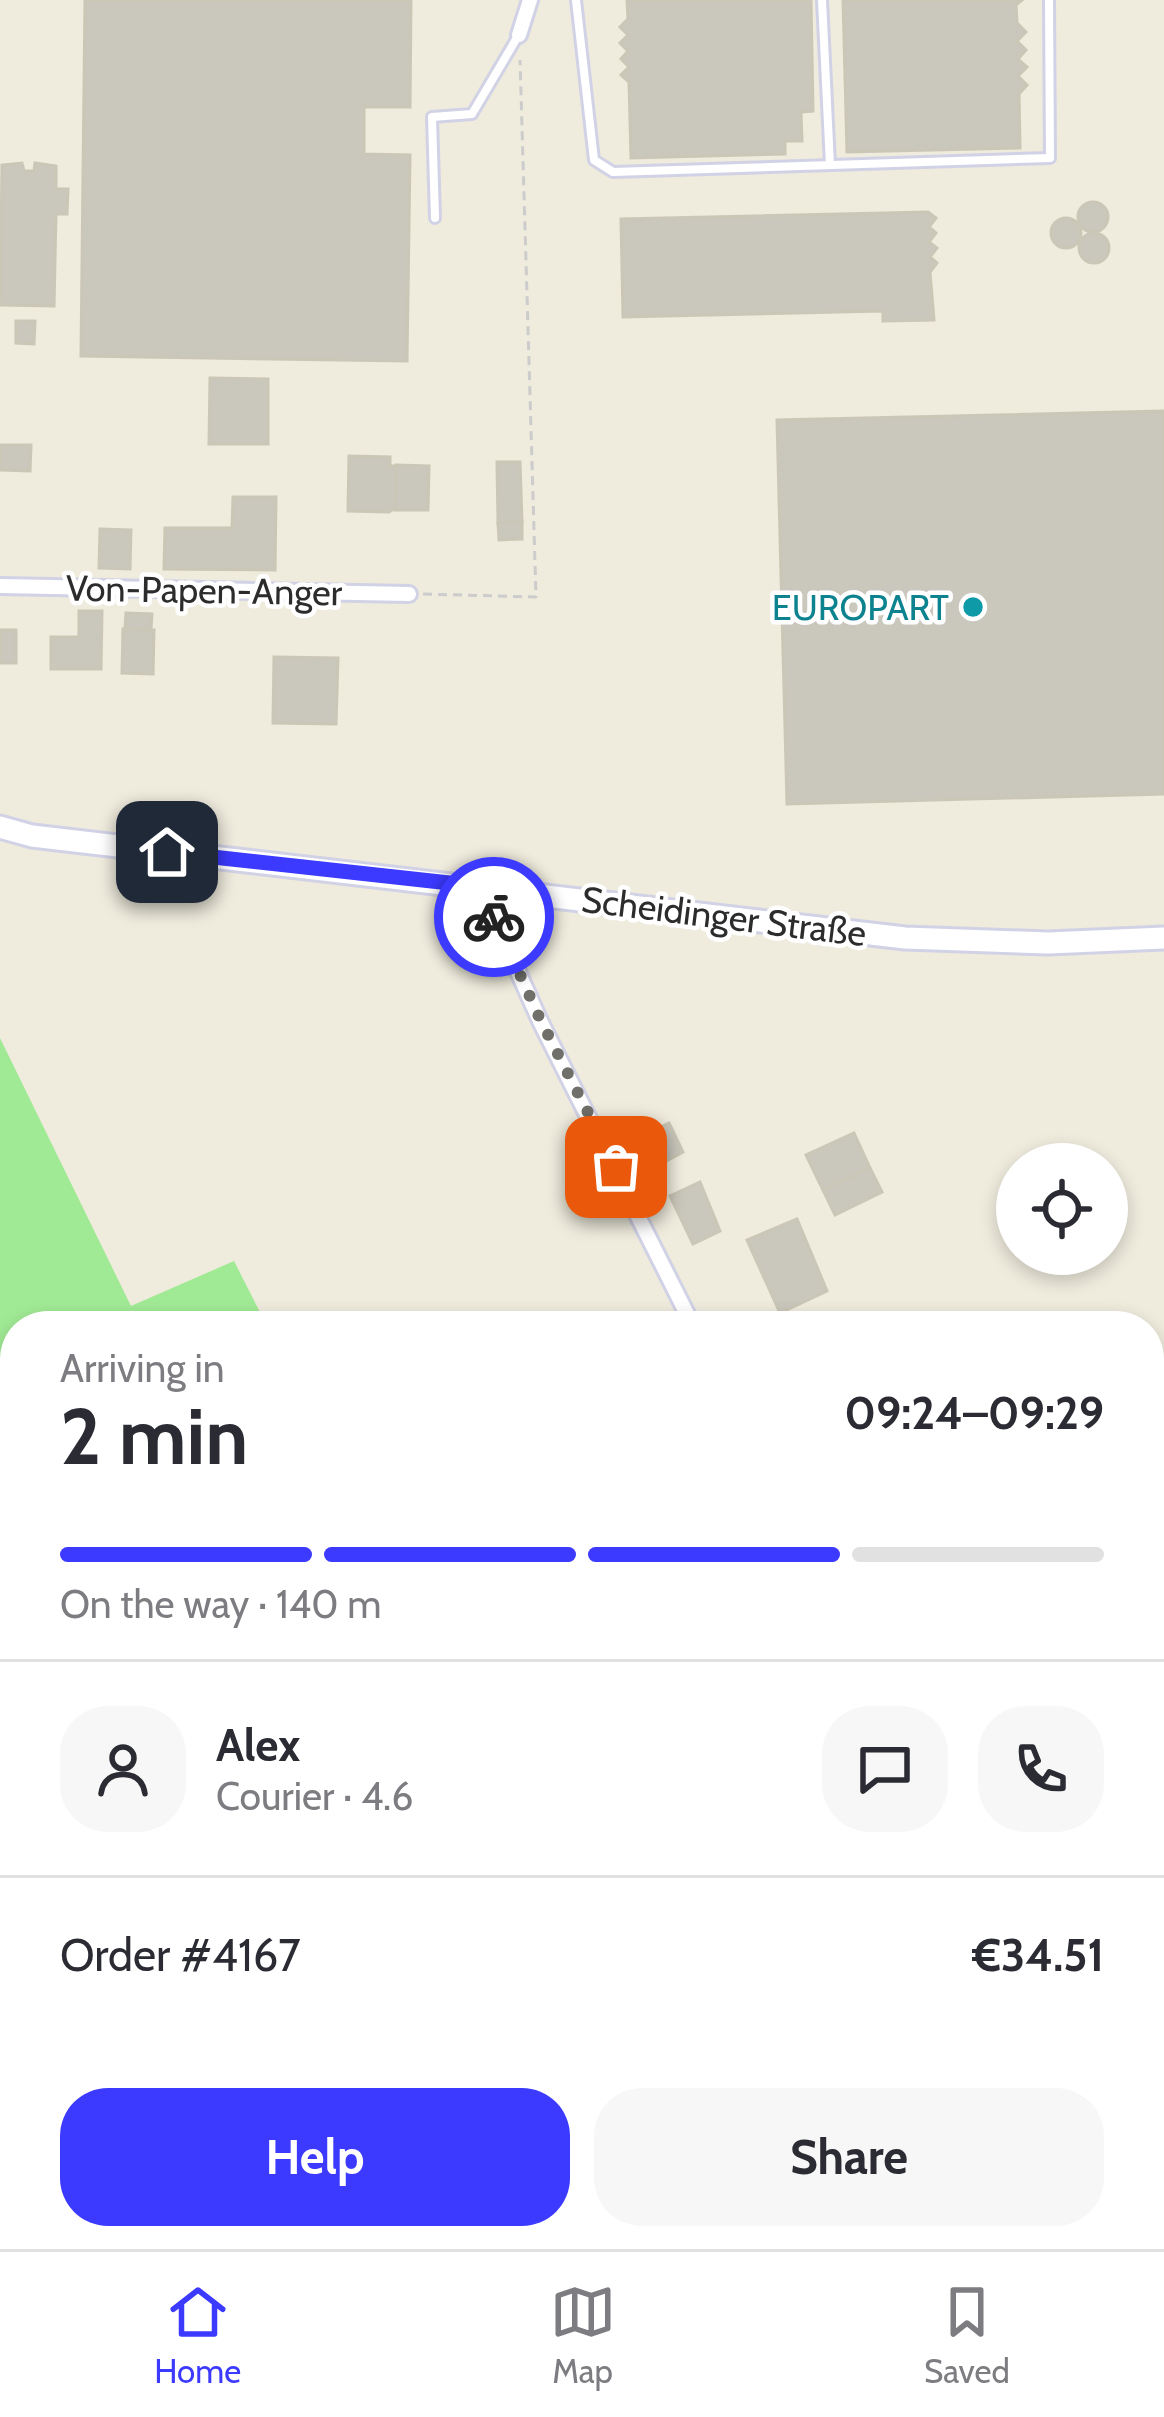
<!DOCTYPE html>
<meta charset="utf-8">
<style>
body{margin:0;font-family:Cabin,sans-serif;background:#f7f7f7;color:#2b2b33;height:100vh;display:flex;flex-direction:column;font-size:45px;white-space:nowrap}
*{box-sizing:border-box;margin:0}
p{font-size:39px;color:#7c7c81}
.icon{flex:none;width:66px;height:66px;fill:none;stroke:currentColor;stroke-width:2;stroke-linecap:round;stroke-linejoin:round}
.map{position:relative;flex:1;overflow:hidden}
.details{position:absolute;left:0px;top:1311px;width:1164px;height:939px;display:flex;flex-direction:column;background:#fff;border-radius:48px 48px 0 0;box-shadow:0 6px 18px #0003}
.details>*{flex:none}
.buttons{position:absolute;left:996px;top:1143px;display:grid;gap:24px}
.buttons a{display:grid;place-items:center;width:132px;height:132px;border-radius:50%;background:#fff;box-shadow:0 6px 18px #0003;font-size:60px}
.pin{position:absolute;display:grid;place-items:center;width:102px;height:102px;color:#fff;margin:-51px;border-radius:24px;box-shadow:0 6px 18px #0006}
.courier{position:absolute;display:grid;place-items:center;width:120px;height:120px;margin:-60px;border:9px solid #3c3aff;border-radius:50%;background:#fff;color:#222;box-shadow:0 3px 15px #0007}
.overview em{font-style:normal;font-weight:700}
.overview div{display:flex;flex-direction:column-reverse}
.overview{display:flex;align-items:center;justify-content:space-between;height:204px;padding:0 60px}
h1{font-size:78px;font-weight:700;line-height:90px}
.bar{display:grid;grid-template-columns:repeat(4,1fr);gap:18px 12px;align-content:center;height:144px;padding:0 60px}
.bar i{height:15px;border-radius:9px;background:#e1e1e2}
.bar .active{background:#3c3aff}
.bar p{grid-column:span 4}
.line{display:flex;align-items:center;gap:30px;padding:0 60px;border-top:3px solid #e1e1e2}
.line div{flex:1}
.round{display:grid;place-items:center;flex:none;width:126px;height:126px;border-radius:48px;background:#f7f7f7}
.cta{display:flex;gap:24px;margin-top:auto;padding:24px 60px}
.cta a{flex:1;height:138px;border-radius:48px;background:#3c3aff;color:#fff;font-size:48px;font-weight:700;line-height:138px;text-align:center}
.cta a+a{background:#f7f7f7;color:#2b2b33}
.tab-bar{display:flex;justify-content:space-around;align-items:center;height:168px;border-top:3px solid #e1e1e2;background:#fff;font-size:33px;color:#7c7c81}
.tab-bar a{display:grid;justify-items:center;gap:6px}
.tab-bar .active{color:#3c3aff}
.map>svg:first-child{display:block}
.green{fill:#a1ea95}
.building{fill:#cac7bd;stroke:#cbc7b6;stroke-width:3}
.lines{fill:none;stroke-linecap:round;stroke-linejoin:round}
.lane-casing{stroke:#d2d2e6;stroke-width:14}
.street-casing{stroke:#d2d2e6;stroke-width:20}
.secondary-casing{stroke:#d2d2e6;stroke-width:27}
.path{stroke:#ccc;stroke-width:3;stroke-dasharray:9 6;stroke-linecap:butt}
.lane{stroke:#fff;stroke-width:8}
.street{stroke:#fff;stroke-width:14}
.secondary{stroke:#fff;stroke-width:21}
.done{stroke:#706f6a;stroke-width:12;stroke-dasharray:0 21.6}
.route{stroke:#3c3aff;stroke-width:15}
.culture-dot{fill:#0f9aa8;stroke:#fff;stroke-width:4.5}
.labels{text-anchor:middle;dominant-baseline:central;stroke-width:9;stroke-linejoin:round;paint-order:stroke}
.street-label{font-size:36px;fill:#2c2c2c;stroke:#fff}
.culture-label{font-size:36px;fill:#0d838f;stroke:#fff;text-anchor:end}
</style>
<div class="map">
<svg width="1164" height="2249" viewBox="0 0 1164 2249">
<rect width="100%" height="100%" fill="#efebdd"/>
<!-- green -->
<g class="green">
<polygon points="0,1038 131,1306 234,1261 267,1326 15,1326 15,1450 0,1456"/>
<polygon points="1164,1417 1164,1747 1149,1754 1149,1425"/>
</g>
<!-- building -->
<g class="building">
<polygon points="85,0 411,0 410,107 364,107 364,154 410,155 407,361 81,356"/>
<polygon points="627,0 811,0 813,111 801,112 802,141 785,141 785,154 631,158 629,82 621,75 629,67 621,59 628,51 620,43 628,35 620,27 628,19"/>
<polygon points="843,0 1022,0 1016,5 1017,23 1026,32 1017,41 1026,50 1018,59 1027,67 1018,76 1027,85 1019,94 1020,148 847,152"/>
<polygon points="22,163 24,171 34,171 35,163 56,166 56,189 68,189 67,214 56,214 54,306 0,305 2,165"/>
<circle cx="1093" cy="217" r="15"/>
<polygon points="928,212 936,218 929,227 936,233 929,242 937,248 930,257 937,263 930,272 934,320 883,321 883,311 623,317 621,219"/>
<circle cx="1066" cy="233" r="15"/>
<circle cx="1094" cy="248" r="15"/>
<polygon points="16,321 35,321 34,344 16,343"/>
<polygon points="210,378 268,379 268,444 209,444"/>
<polygon points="1164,411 1164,794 787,804 777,420"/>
<polygon points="0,445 31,445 30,471 0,470"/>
<polygon points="349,456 390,457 390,466 396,466 395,508 389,512 348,511"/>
<polygon points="497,462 520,462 522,522 498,523"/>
<polygon points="396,465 429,466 428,510 395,510"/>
<polygon points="233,497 276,497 275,570 164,569 165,528 232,528"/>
<polygon points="522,522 522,539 499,540 498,523"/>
<polygon points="100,529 131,530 130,569 99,568"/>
<polygon points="79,611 102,611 101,669 51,669 51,637 79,637"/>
<polygon points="126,613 152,614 151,629 125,629"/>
<polygon points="123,629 154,630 153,674 122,673"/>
<rect x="0" y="630" width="16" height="33"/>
<polygon points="274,657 338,658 336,724 273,723"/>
<polygon points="669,1123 683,1152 664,1162 644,1135"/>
<polygon points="854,1133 870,1168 823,1190 806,1155"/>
<polygon points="870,1168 882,1192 835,1215 823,1190"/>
<polygon points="700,1182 720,1231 693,1244 670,1196"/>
<polygon points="797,1219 827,1291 780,1313 747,1240"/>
</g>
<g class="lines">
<!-- lane casing -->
<g class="lane-casing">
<g id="lane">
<polyline points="576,0 594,160 613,172 1050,158 1049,0"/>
<polyline points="822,0 830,165"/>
<polyline points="435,218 432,117 472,114 518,36"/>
</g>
</g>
<!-- street casing -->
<g class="street-casing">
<g id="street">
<polyline points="519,35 530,0"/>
<polyline points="0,586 409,594"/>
<polyline points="486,887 494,918 540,1021 693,1326"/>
<polyline points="0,1473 15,1504"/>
<polyline points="373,2235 380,2249"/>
<polyline points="1133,2235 1139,2249"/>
</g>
</g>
<!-- secondary casing -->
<g class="secondary-casing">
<polyline id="secondary" points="0,827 32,836 905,938 1048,943 1164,938"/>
</g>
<!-- path -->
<polyline class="path" points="423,594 536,597 520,60"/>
<!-- lane -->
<use href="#lane" class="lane"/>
<!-- street -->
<use href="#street" class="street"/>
<!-- secondary -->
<use href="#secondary" class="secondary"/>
</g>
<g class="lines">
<!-- done -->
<polyline class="done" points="494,917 541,1021 616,1167"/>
<!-- route -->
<polyline class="route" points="167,852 486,887 494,917"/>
</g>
<!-- markers -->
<circle class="culture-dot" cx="973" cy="607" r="12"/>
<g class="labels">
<!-- street labels -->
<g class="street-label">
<text transform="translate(204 590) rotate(1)">Von-Papen-Anger</text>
<text transform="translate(724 916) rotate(7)">Scheidinger Straße</text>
</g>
<!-- culture labels -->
<g class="culture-label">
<text x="949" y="607">EUROPART</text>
</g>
</g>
</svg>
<div class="buttons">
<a><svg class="icon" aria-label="locate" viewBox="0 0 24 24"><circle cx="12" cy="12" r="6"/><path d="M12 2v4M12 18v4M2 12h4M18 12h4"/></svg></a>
</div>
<div class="pin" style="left:616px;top:1167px;background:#ea580c"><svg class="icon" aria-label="bag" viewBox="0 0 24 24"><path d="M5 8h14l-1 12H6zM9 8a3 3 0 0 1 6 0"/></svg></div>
<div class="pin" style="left:167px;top:852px;background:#1f2937"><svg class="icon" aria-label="home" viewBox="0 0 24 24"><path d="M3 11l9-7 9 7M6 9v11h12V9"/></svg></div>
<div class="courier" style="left:494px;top:917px"><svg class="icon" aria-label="bike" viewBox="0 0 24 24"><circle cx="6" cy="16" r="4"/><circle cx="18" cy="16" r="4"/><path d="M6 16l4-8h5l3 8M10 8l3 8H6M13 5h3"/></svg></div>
<section class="details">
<div class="overview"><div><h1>2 min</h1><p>Arriving in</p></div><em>09:24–09:29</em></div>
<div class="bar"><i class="active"></i><i class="active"></i><i class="active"></i><i></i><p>On the way · 140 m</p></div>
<div class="line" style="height:216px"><a class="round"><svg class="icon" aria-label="person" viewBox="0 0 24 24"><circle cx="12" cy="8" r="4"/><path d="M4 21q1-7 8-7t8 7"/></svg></a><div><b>Alex</b><p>Courier · 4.6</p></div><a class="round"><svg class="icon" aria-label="chat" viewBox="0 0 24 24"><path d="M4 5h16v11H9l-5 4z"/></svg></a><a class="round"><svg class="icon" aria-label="phone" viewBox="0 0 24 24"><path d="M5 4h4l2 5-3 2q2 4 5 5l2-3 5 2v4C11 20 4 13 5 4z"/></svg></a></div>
<div class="line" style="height:156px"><div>Order #4167</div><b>€34.51</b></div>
<div class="cta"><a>Help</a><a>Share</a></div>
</section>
</div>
<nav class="tab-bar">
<a class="active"><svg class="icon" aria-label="home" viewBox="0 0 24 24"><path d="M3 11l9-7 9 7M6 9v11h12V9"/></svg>Home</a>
<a><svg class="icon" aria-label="map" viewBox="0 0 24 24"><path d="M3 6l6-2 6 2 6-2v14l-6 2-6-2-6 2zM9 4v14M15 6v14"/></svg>Map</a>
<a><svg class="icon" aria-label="saved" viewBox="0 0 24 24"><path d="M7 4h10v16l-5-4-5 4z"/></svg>Saved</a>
</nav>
